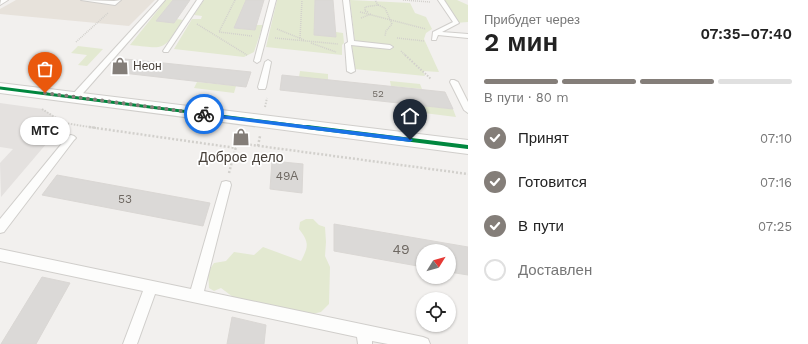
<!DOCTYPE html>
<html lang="ru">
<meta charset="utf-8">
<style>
body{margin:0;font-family:"Work Sans",sans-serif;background:#f6f6f6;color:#222;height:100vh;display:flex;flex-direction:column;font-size:15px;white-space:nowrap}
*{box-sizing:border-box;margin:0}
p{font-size:13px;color:#767676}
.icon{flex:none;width:22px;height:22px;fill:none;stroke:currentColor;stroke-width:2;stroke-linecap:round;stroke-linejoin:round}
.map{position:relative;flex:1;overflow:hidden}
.sheet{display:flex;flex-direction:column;background:#fff;width:340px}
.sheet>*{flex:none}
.needle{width:26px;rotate:53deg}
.fabs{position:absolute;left:416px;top:244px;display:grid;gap:8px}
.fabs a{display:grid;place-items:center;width:40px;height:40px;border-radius:50%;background:#fff;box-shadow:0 1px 3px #0004;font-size:20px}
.pin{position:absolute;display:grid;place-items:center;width:34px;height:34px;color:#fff;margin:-41px -17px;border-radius:50% 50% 50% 0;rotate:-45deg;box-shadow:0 0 4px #0007}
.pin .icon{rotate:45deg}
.courier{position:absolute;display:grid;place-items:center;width:40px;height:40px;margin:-20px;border:3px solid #1a73e8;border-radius:50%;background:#fff;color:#222;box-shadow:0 1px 5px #0007}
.bubble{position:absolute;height:28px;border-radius:14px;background:#fff;box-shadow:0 1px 3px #0004;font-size:13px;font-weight:600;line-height:28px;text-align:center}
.headline em{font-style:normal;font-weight:600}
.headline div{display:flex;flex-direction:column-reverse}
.headline{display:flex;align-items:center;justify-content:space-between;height:68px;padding:0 16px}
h1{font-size:26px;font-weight:600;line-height:30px}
.bar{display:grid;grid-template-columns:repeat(4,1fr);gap:6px 4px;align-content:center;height:48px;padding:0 16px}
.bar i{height:5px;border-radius:3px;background:#e0e0e0}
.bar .current{background:#847e79}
.bar p{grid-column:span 4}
ol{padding:0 16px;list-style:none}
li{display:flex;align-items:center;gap:12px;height:44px}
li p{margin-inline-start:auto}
li .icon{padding:4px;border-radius:50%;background:#847e79;color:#fff;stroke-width:4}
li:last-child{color:#767676}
li i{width:22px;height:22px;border:2px solid #e0e0e0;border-radius:50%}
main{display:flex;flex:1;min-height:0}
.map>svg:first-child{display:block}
.education{fill:#e7e2db}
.green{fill:#e3e9d1}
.parking{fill:#e4e1df}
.building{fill:#dbd9d7;stroke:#dad7d4}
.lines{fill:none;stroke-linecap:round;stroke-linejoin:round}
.service-casing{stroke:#d0cecb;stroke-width:2}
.tertiary-casing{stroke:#d0cecb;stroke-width:2}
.path-far2{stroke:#d2d0cc;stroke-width:1.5;stroke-dasharray:1 1;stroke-linecap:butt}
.path-far1{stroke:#d2d0cc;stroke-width:2;stroke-dasharray:1.5 1.5;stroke-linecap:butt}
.path{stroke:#d2d0cc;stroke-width:2.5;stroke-dasharray:2 2;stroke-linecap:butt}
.service{fill:#fdfdfc;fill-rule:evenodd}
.tertiary{fill:#fdfdfc;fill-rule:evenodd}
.cycleway-far1-casing{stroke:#fff;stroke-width:5}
.cycleway-casing{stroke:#fff;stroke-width:6}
.cycleway-far1{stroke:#00873e;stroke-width:3}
.cycleway{stroke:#00873e;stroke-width:4}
.route{fill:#1a73e8}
.done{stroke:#847e79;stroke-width:4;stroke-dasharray:0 7.2}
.labels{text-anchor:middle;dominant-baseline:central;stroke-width:3.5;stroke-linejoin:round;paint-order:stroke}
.far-number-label{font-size:10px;fill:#6e6862}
.far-poi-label{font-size:12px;fill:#48413a;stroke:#fff;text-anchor:start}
.number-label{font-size:12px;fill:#6e6862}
.poi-label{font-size:14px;fill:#48413a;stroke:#fff}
.near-number-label{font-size:14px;fill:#6e6862}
</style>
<main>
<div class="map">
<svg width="468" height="344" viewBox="0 0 468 344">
<rect width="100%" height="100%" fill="#f2f0ee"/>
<!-- education -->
<polygon class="education" points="16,0 155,0 129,26 0,14 0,9"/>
<!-- green -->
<g class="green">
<path d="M166 0H173L157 21 174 23 177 19 183 20C162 51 168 49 130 45Z"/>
<polygon points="204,0 246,0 235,28 254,30 256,25 263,25 254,52 244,57 174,49 192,19 201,19 202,16 194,15"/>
<polygon points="277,0 315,0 314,35 336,37 336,32 343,33 344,43 342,45 342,55 266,47"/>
<polygon points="350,0 410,3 415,13 426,17 432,29 426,33 424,39 439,72 423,71 425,76 354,69 352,46 355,42"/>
<polygon points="441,0 457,0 468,5 468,22 456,23"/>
<polygon points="78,46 103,49 87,66 78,65 87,55 71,53"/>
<polygon points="300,71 328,74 328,80 299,77"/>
<polygon points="390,81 420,84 422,89 391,86"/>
<polygon points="197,82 236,86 234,93 194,88"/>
<polygon points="413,105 453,109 456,117 416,112"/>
<path d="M306 219H313L319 225 325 227 326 242 325 256 330 267 329 304 321 312 312 314 233 297 221 288 214 291 209 288 208 272 214 263 226 261 234 252 254 255 263 247 301 261C309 246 309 242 299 229L300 222Z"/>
</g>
<!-- parking -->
<polygon class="parking" points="0,103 43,109 64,123 1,197 0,163 13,149 0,147"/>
<!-- building -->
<g class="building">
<polygon points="173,0 190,0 174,23 156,21"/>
<polygon points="246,0 264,0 255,30 234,28"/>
<polygon points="315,0 333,0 336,37 314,35"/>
<polygon points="125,59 202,67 251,72 246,87 114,72"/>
<polygon points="282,75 445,92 453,109 280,90"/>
<polygon points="272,161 303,164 302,193 270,189"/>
<polygon points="57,175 210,203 203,226 42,195"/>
<polygon points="334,224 468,247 468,275 449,272 449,251 423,251 423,267 334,251"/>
<polygon points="42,277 70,283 36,344 1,344"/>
<polygon points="232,317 266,325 264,344 227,344"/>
</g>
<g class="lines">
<!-- service casing -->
<g class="service-casing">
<g id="service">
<polygon points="1,0 8,0 0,5"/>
<polygon points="81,0 114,1 121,0 115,5"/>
<polygon points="159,0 165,0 78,99 72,99 72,95"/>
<polygon points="197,0 203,0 168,52 164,52 163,51"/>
<polygon points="270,0 276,0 260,61 257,63 254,61"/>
<polygon points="343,0 349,0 354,41 390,45 393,47 390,49 351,45 355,71 351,73 347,71 345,44 348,42"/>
<polygon points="438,0 444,0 459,23 442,32 468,34 468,38 438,35 436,40 432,40 433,32 453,22"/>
<polygon points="268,60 271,62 266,87 265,89 259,89 258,87 265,62"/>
<polygon points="451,80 454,80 458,82 468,102 468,113 464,110 450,82"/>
<polygon points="71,135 74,136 76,138 74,140 4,232 0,233 0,219 68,136"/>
<polygon points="226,181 230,182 231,185 204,291 423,337 428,339 430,344 388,344 372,341 372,344 358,344 357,337 155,294 137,344 123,344 143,291 0,261 0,249 191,289 221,185 222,182"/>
</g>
</g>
<!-- tertiary casing -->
<g class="tertiary-casing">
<polygon id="tertiary" points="0,83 468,140 468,154 0,93"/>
</g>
<!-- path-far2 -->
<g class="path-far2">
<polyline points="235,0 219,32 252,36"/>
<polyline points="403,0 430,2"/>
<polyline points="378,5 385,8 392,24 386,31 385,36"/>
<polyline points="360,12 426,29"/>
<polyline points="368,12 365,11 365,7 378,5 375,0"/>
<polyline points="361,18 371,14"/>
<polyline points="197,24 247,55"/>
<polyline points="277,29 304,40"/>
<polyline points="275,38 338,44"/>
<polyline points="300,38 302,0"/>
<polyline points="397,38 424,41"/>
<polyline points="76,42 108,13"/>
<polyline points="311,43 336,52"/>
<polyline points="401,51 406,56"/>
</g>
<!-- path-far1 -->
<g class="path-far1">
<polyline points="405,55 431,79"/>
<polyline points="265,107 267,98"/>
<polyline points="42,109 64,123 96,128"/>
</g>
<!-- path -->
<g class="path">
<polyline points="89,127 236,148"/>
<polyline points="258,146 260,136"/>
<polyline points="229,173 237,143 468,174"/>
</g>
<!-- service -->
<use href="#service" class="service"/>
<!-- tertiary -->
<use href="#tertiary" class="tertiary"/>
<!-- cycleway-far1 casing -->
<g class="cycleway-far1-casing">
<polyline id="cycleway-far1" points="0,88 315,128"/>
</g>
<!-- cycleway casing -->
<g class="cycleway-casing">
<polyline id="cycleway" points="307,127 468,147"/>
</g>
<!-- cycleway-far1 -->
<use href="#cycleway-far1" class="cycleway-far1"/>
<!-- cycleway -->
<use href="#cycleway" class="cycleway"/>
</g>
<!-- route -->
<polygon class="route" points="204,113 410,138 413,140 410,142 202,116"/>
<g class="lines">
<!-- done -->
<polyline class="done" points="45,93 204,114"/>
</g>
<!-- icons -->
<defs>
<g id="shop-bare" transform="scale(1.38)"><path d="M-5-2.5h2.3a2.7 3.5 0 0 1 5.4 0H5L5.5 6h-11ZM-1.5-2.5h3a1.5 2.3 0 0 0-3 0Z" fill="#847e79" stroke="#fff" stroke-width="2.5" paint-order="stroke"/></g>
</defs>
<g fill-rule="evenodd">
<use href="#shop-bare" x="120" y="66"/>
<use href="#shop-bare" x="241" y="137"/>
</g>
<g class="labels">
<!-- far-number labels -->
<g class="far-number-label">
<text x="378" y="93">52</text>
</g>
<!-- far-poi labels -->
<g class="far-poi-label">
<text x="133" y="66">Неон</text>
</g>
<!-- number labels -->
<g class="number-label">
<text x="287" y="176">49А</text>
<text x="125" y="199">53</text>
</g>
<!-- poi labels -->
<g class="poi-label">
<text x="241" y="157">Доброе дело</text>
</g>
<!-- near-number labels -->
<g class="near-number-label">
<text x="401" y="249">49</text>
</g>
</g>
</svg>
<div class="fabs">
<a><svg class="needle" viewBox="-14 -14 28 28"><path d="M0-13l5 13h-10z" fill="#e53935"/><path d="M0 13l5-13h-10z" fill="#767676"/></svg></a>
<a><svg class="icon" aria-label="locate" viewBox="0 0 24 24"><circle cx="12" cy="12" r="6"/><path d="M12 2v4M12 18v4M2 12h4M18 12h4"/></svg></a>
</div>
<div class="pin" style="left:45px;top:93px;background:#ea580c"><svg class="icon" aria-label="bag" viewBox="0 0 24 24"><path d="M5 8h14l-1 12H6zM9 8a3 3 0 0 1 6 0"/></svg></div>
<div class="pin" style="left:410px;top:140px;background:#1f2937"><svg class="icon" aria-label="home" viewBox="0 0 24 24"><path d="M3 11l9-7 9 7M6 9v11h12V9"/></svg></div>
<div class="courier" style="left:204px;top:114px"><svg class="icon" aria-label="bike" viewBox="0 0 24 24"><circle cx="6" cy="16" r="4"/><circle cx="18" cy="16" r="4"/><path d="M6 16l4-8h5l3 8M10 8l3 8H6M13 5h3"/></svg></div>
<div class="bubble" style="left:20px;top:117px;width:50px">МТС</div>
</div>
<section class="sheet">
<div class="headline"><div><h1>2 мин</h1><p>Прибудет через</p></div><em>07:35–07:40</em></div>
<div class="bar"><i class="current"></i><i class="current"></i><i class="current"></i><i></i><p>В пути · 80 m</p></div>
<ol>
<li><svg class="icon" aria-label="check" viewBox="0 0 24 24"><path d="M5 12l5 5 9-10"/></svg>Принят<p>07:10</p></li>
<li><svg class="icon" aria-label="check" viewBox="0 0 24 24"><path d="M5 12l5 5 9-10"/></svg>Готовится<p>07:16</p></li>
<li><svg class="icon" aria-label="check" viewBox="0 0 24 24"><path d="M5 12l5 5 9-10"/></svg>В пути<p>07:25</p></li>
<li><i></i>Доставлен</li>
</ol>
</section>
</main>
